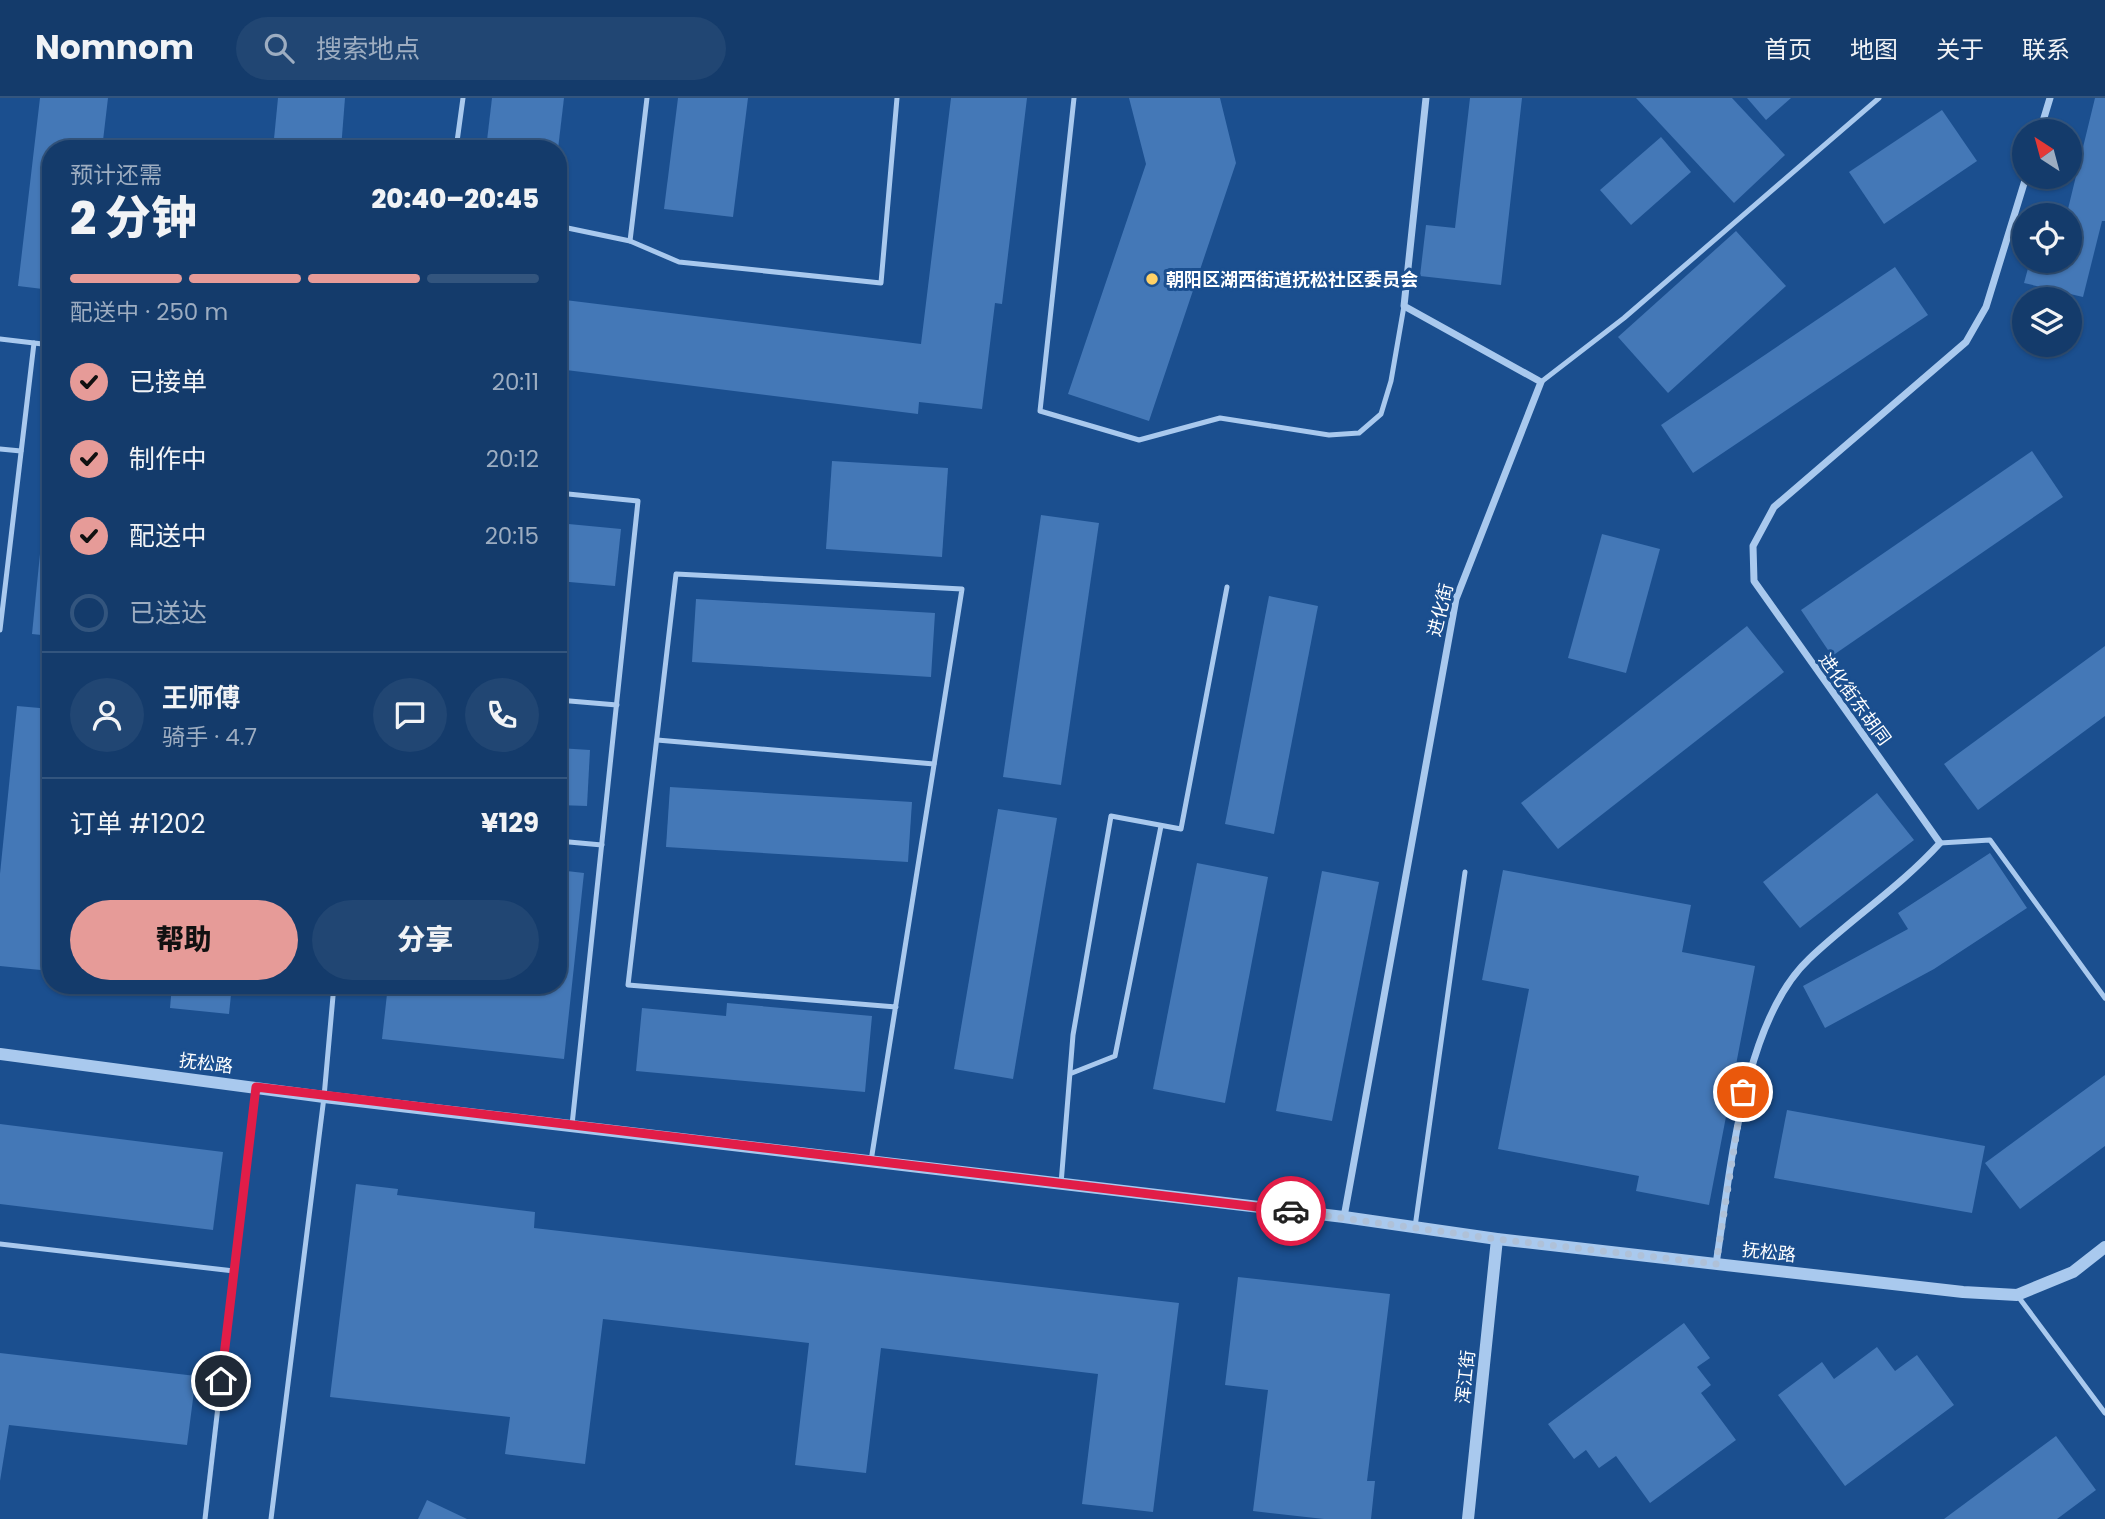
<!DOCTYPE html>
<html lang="zh">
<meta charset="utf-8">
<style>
body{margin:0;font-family:Poppins,"Noto Sans SC",sans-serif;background:#214673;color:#f1f3f6;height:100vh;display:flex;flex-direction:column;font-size:26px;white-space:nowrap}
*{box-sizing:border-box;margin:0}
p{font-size:23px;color:#9dadc1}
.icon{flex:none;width:38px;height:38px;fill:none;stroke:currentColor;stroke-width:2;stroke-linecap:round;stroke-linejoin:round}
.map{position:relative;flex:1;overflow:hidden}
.side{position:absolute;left:42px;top:42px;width:525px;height:854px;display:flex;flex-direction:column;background:#143b6b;border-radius:28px;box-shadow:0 2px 5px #0004,0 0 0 2px #33557e}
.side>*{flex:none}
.needle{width:46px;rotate:324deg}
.controls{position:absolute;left:2012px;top:21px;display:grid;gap:14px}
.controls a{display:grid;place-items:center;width:70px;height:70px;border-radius:50%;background:#143b6b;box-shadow:0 2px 5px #0004,0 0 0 2px #33557e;font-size:35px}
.pin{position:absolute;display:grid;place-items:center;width:60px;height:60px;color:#fff;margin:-30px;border:4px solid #fff;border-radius:50%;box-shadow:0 2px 7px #0007}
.courier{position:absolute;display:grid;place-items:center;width:70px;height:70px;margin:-35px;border:5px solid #e11d48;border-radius:50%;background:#fff;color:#222;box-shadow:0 2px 9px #0007}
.headline em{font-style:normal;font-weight:800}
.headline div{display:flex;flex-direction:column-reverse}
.headline{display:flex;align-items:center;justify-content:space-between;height:119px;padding:0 28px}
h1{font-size:46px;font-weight:800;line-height:52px}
.bar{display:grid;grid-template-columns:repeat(4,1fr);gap:10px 7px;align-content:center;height:84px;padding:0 28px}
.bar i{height:9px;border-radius:5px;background:#33557e}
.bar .current{background:#e69b98}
.bar p{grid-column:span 4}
.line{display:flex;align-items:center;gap:18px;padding:0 28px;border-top:2px solid #33557e}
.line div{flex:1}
.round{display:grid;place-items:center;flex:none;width:74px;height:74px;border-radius:37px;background:#214673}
ol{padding:0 28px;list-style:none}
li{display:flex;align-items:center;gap:21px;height:77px}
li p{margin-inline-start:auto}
li .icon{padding:7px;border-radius:50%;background:#e69b98;color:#111;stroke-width:4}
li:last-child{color:#9dadc1}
li i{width:38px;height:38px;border:4px solid #33557e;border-radius:50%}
.action{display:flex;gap:14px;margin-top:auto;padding:14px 28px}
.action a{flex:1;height:80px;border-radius:42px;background:#e69b98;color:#111;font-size:28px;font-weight:800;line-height:80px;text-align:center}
.action a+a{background:#214673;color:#f1f3f6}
header{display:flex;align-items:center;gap:42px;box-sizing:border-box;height:98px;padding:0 35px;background:#143b6b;border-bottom:2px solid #33557e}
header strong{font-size:33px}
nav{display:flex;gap:38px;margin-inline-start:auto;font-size:24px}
.search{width:490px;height:63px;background:#214673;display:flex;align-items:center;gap:18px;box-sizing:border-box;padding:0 24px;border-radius:38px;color:#9dadc1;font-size:26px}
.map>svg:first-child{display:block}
.building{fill:#4478b7}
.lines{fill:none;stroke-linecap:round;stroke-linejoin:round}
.service{stroke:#a9c9ee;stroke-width:5}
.minor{stroke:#a9c9ee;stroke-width:7}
.tertiary{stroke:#a9c9ee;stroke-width:12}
.done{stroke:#afc1d8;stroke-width:7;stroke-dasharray:0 12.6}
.route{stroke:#e11d48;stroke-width:9}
.poi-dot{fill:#ffd166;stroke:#1b4f8f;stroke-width:2.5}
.labels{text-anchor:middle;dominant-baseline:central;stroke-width:6;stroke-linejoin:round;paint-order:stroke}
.poi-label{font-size:18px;font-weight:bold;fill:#fff;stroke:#1b4f8f;text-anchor:start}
.street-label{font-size:18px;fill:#fff;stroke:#1b4f8f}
</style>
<header>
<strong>Nomnom</strong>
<div class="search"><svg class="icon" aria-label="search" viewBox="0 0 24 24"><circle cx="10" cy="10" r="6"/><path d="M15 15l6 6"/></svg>搜索地点</div>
<nav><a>首页</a><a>地图</a><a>关于</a><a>联系</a></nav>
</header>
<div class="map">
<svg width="2105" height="1421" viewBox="0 0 2105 1421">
<rect width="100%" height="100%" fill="#1b4f8f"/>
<!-- building -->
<g class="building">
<polygon points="40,0 108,0 102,51 51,51 51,192 18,188"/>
<polygon points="278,0 345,0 341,51 273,51"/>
<polygon points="492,0 564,0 558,51 486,51"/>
<polygon points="678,0 748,0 733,119 664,111"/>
<polygon points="951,0 1027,0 1002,206 995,205 982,311 919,304 918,316 558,271 565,202 921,246"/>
<polygon points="1129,0 1220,0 1236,65 1149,323 1068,296 1146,66"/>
<polygon points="1470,0 1522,0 1501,187 1420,178 1426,127 1455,130"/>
<polygon points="1636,0 1732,0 1785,57 1734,105"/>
<polygon points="1747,0 1791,0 1766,22"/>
<polygon points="2095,0 2105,0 2105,123 2102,123 2083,199 2024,185 2030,163 2070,163 2070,117 2041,117 2043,109 2067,115"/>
<polygon points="1942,12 1977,63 1884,126 1849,74"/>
<polygon points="1661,39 1691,74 1631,127 1600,92"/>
<polygon points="1736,133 1786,188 1668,295 1618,239"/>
<polygon points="1895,169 1928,217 1693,375 1661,327"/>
<polygon points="2032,353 2063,399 1832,558 1801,512"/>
<polygon points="832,363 948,370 942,459 826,451"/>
<polygon points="49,366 51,366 51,538 32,536"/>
<polygon points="1041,417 1099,425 1061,687 1003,679"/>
<polygon points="558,425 621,431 615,488 558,483"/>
<polygon points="1602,436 1660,451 1626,575 1568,560"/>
<polygon points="1269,498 1318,508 1274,736 1225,726"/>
<polygon points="696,501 935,515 931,579 692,564"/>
<polygon points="1747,528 1784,574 1558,751 1521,705"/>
<polygon points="2105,548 2105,618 1978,712 1944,666"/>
<polygon points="17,608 51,611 51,873 0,868 0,776"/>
<polygon points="558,650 590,652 587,708 558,707"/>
<polygon points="670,689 912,704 908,764 666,749"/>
<polygon points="1877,695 1914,742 1800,830 1763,784"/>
<polygon points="998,711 1057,720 1013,981 954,971"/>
<polygon points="1990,755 2027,810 1934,871 1825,930 1803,888 1908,831 1898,815"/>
<polygon points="1197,765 1268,779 1225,1005 1153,991"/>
<polygon points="558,772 584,775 564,961 382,941 388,887 558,887"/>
<polygon points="1503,772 1691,807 1682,854 1755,868 1709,1107 1636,1093 1639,1078 1498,1051 1529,891 1482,882"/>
<polygon points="1322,773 1379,784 1332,1023 1276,1013"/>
<polygon points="172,887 232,887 229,916 170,910"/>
<polygon points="727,905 872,918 865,994 636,973 642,910 726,918"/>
<polygon points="2105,977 2105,1048 2020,1111 1985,1065"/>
<polygon points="1787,1012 1985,1048 1972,1115 1774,1080"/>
<polygon points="0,1026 223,1054 213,1132 0,1106"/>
<polygon points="356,1086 398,1091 397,1097 535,1114 534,1130 1179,1205 1153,1414 1082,1406 1098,1276 881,1250 866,1375 795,1367 809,1245 603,1221 585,1366 505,1356 510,1319 330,1299"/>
<polygon points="1238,1179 1390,1196 1367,1383 1375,1383 1371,1421 1324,1421 1253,1413 1268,1292 1225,1287"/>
<polygon points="1684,1225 1710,1260 1697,1269 1711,1287 1701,1295 1736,1342 1650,1405 1616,1358 1599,1370 1586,1352 1574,1361 1548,1326"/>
<polygon points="1877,1249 1895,1273 1917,1257 1954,1307 1845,1388 1778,1297 1822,1264 1834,1281"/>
<polygon points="0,1255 196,1278 187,1347 9,1327 0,1383"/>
<polygon points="2056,1338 2096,1392 2057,1421 1944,1421"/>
<polygon points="427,1402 467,1421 418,1421"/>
</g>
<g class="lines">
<!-- service -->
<g class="service">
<polyline points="647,0 630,143 679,164 881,185 897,0"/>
<polyline points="1074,0 1040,313 1139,342 1220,320 1329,337 1359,335 1381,316 1391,283 1404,208"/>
<polyline points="456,51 463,0"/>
<polyline points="558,128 630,143"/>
<polyline points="0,241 51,247"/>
<polyline points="1541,284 1624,220 1879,0"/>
<polyline points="0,351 21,353"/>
<polyline points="558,395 638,403 572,1027"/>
<polyline points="0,532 34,245"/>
<polyline points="558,602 617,607"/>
<polyline points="657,642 934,666"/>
<polyline points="558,743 602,747"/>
<polyline points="1940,745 1990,742 2105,900"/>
<polyline points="1072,975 1115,958 1161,728"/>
<path d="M871 1063C902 873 932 682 962 491L676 476 628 887 896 909"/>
<polyline points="1061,1086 1073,937 1111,718 1181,731 1227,489"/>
<polyline points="1415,1129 1465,774"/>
<polyline points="0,1146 234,1173"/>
<polyline points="2017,1197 2105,1315"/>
<polyline points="205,1421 255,989"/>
<polyline points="271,1421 324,999 334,887"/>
</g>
<!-- minor -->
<g class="minor">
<polyline points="2040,33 2050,0"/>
<polyline points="1344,1119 1456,501 1541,284 1404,208 1426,0"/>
<path d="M1716 1166C1730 1078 1742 924 1809 861 1852 820 1900 789 1940 745L1754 483 1753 448 1774 409 1966 244 1986 209 2026 79"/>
</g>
<!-- tertiary -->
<g class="tertiary">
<polyline points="0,956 324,999 1344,1119 1497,1141 1963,1194 2017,1197 2073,1174 2105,1149"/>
<polyline points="1468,1421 1497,1141"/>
</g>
</g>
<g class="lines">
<!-- done -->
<polyline class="done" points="1291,1113 1497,1141 1716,1166 1743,994"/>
<!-- route -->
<polyline class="route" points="221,1283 256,989 1291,1113"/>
</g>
<!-- markers -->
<circle class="poi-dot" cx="1152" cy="181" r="7"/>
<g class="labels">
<!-- poi labels -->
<g class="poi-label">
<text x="1166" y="181">朝阳区湖西街道抚松社区委员会</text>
</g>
<!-- street labels -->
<g class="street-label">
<text transform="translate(1440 512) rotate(-76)">进化街</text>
<text transform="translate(1855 601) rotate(54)">进化街东胡同</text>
<text transform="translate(206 965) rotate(7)">抚松路</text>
<text transform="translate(1769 1154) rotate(6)">抚松路</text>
<text transform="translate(1465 1279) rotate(-84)">浑江街</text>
</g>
</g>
</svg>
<div class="controls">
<a><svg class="needle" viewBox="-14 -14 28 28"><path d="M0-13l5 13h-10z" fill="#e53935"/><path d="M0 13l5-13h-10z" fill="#9dadc1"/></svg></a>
<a><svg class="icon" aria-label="locate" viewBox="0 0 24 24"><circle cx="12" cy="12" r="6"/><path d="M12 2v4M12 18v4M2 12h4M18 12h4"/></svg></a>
<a><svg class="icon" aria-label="layers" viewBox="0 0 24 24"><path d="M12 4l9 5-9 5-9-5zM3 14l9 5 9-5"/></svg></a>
</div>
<div class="pin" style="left:1743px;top:994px;background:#ea580c"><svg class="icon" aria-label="bag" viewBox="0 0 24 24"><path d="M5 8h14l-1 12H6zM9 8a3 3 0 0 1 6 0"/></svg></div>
<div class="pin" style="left:221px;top:1283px;background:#1f2937"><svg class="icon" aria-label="home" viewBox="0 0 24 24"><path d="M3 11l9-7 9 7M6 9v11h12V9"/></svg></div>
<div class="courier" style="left:1291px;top:1113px"><svg class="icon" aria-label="car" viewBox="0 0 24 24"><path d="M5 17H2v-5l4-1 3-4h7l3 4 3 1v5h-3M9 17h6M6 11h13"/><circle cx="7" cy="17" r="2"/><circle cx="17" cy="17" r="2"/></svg></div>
<section class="side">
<div class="headline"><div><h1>2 分钟</h1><p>预计还需</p></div><em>20:40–20:45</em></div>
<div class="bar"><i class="current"></i><i class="current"></i><i class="current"></i><i></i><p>配送中 · 250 m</p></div>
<ol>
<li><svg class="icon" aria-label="check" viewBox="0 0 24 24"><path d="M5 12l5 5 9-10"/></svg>已接单<p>20:11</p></li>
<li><svg class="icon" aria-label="check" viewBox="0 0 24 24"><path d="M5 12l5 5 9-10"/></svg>制作中<p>20:12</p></li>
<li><svg class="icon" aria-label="check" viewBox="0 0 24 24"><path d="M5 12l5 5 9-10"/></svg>配送中<p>20:15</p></li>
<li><i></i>已送达</li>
</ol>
<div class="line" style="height:126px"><a class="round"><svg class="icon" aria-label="person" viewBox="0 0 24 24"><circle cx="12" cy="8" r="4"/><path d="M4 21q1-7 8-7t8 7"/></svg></a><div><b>王师傅</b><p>骑手 · 4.7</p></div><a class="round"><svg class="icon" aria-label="chat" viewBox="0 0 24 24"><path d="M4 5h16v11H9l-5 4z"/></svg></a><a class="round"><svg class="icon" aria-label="phone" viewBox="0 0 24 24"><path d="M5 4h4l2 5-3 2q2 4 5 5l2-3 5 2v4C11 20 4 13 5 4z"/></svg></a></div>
<div class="line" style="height:91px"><div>订单 #1202</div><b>¥129</b></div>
<div class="action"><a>帮助</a><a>分享</a></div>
</section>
</div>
